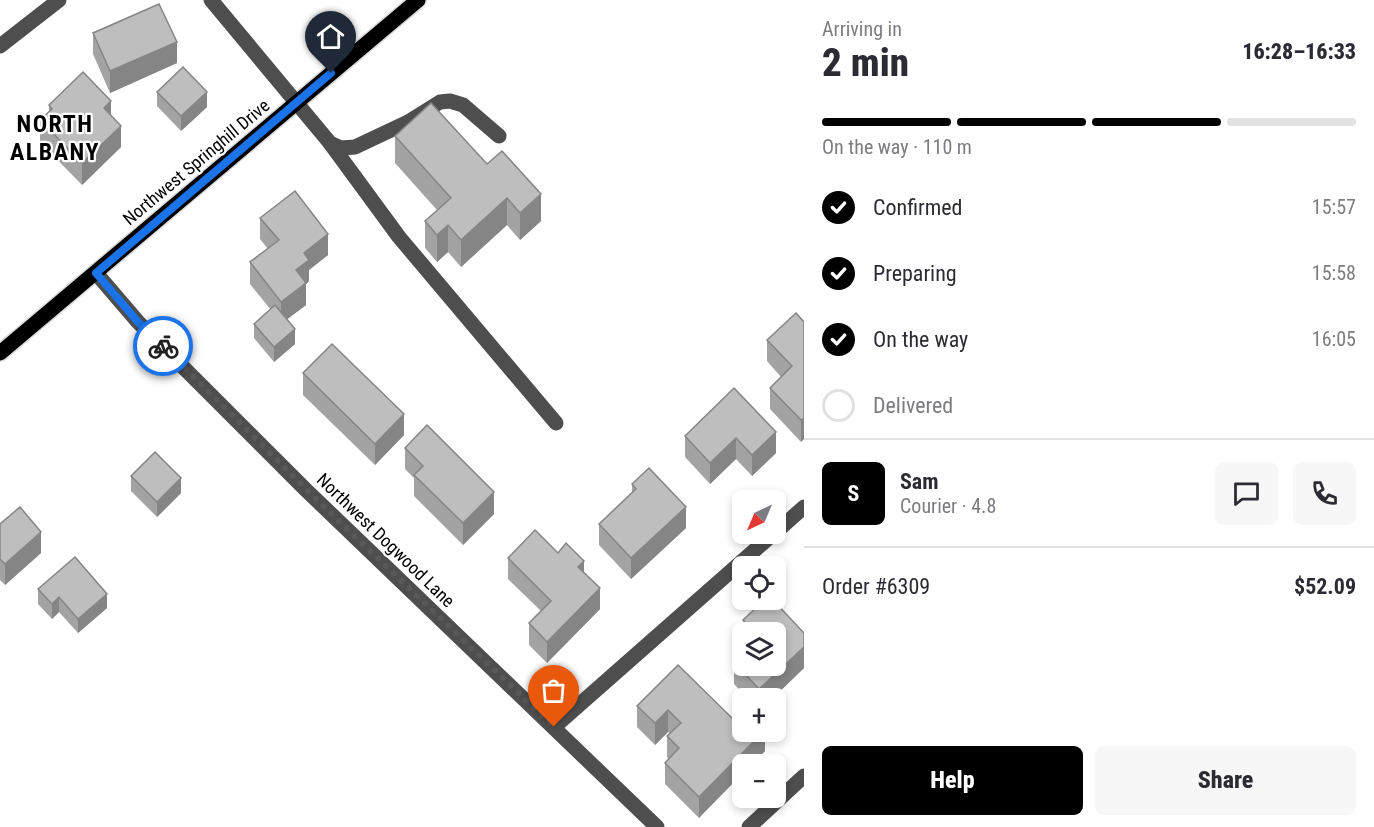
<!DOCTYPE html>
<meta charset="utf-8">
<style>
body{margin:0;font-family:"Roboto Condensed",sans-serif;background:#f7f7f7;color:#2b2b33;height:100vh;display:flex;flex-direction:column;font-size:22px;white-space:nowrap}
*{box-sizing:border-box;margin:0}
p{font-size:20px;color:#7c7c81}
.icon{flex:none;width:33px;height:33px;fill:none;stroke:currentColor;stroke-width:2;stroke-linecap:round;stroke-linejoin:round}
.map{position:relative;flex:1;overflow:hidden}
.panel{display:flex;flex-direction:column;background:#fff;width:570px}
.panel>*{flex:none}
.needle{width:39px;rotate:224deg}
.buttons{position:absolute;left:732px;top:490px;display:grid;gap:12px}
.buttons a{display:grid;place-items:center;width:54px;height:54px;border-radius:9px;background:#fff;box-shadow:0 3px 9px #0003;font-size:30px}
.pin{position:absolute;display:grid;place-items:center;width:51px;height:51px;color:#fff;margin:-62px -26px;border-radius:50% 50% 50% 0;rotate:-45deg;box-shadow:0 0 6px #0007}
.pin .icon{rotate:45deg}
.courier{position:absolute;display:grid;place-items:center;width:60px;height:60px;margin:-30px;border:4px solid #1a73e8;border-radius:50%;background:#fff;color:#222;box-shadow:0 2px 8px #0007}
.headline em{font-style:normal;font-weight:800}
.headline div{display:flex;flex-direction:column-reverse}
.headline{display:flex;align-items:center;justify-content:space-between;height:102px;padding:0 18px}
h1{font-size:39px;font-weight:800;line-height:45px}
.bar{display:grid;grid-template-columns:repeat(4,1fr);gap:9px 6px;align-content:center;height:72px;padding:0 18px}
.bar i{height:8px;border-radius:4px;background:#e1e1e2}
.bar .current{background:#000}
.bar p{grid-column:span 4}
.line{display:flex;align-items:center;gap:15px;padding:0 18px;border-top:2px solid #e1e1e2}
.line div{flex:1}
.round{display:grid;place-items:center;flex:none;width:63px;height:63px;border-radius:9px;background:#f7f7f7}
ol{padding:0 18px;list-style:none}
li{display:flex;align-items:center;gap:18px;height:66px}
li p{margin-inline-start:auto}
li .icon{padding:6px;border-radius:50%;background:#000;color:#fff;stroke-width:4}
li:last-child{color:#7c7c81}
li i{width:33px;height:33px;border:3px solid #e1e1e2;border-radius:50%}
.button{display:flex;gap:12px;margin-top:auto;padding:12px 18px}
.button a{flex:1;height:69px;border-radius:9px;background:#000;color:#fff;font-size:24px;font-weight:800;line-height:69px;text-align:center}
.button a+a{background:#f7f7f7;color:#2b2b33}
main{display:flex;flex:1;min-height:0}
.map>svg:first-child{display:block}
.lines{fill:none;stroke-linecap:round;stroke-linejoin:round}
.major-casing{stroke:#dbdbdb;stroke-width:18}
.minor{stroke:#4e4e4e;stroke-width:15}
.major{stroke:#000;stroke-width:15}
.wall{fill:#a3a3a3}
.shaded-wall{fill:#858585}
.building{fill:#bebebe;stroke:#858585;stroke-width:1.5}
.done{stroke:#595959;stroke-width:6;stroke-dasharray:0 10.8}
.route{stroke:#1a73e8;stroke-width:8}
.labels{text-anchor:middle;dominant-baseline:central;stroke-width:4.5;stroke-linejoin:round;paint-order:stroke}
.street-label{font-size:18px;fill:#000;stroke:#fff}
.district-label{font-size:24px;font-weight:bold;letter-spacing:1.5px;fill:#000;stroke:#fff}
</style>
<main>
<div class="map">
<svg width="804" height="827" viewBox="0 0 804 827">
<rect width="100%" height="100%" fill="#fff"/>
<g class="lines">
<!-- major casing -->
<g class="major-casing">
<polyline id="major" points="0,353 418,0"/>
</g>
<!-- minor -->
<g class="minor">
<polyline points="211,0 330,143 341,148 355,147 408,122 440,102 450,101 463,105 499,136"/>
<polyline points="0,46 59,0"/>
<polyline points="330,143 399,237 556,423"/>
<polyline points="96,273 138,322 305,489 657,827"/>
<polyline points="776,532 804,507"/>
<polyline points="554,727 773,534"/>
<polyline points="749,827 804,776"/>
</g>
<!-- major -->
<use href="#major" class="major"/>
</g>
<!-- wall -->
<g class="wall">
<polygon points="93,33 177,63 110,93 93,54"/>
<polygon points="157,92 207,107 181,131 157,106"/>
<polygon points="49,105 111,115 121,147 82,185 40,142 40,120 49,112"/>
<polygon points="395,136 487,164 541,221 520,240 507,225 461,267 448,252 437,262 425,248 425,221 437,210 395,163"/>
<polygon points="260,218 328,255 309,270 309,281 306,284 306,305 287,319 295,344 274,362 254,338 254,324 271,310 250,284 250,262 268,249 260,239"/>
<polygon points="804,322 801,442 770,409 770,388 781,377 767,361 767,340"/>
<polygon points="303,373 404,435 375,465 303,395"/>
<polygon points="734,388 776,453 752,476 736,459 710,484 685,457 685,436"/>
<polygon points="405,448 494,514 463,545 414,496 414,478 405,469"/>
<polygon points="131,476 181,493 157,517 131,491"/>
<polygon points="632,484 686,528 631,579 599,545 599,524 632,492"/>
<polygon points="0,524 41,553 5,585 0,580"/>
<polygon points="558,553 584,573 600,609 547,663 529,645 529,623 541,611 508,579 508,558"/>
<polygon points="38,589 107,608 78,633 59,612 52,619 38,604"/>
<polygon points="743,620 804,633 804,668 772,699 748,699 734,684 734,662 776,633 743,633"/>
<polygon points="637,706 733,719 765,732 765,751 751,765 742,765 699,818 665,784 665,763 669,759 667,757 667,736 670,733 668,732 655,745 637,727"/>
</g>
<!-- shaded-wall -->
<g class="shaded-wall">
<polygon points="177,42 177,63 110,93 110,71"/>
<polygon points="207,92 207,107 181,131 181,116"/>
<polygon points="111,101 111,122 104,108"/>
<polygon points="121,126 121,147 82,185 82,163"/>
<polygon points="541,194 541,221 520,240 520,213"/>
<polygon points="507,198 507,225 461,267 461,240"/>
<polygon points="448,225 448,252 437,262 437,235"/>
<polygon points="328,234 328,255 309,270 309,281 306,284 306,305 281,324 281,302 304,253"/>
<polygon points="295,329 295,344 274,362 274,347"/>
<polygon points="404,414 404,435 375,465 375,444"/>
<polygon points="804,418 804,439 801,442 801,420"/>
<polygon points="776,432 776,453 752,476 752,455"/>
<polygon points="736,438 736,459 710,484 710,463"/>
<polygon points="181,478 181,493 157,517 157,502"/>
<polygon points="494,492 494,514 463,545 463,523"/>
<polygon points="686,507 686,528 631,579 631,558"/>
<polygon points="41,532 41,553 5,585 5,564"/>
<polygon points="584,561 584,582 578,567"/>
<polygon points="600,588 600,609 547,663 547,642"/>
<polygon points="107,594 107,608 78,633 78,619"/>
<polygon points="59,597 59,612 52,619 52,604"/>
<polygon points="804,647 804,668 772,699 759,699 759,689"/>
<polygon points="668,710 668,732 655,745 655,723"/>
<polygon points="763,732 765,732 765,751 751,765 742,765 742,774 699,818 699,797"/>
</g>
<!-- building -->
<g class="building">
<polygon points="159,4 177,42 110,71 93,33"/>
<polygon points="183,67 207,92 181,116 157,92"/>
<polygon points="83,72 111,101 104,108 121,126 82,163 40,120 52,109 49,105"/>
<polygon points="431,103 487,164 502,151 541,194 520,213 507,198 461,240 448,225 437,235 425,221 451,198 395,136"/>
<polygon points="295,191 328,234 304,253 309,260 296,270 306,283 281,302 250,262 279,240 260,218"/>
<polygon points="275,305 295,329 274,347 254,324"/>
<polygon points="796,313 804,322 804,418 801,420 770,388 792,366 767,340"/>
<polygon points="332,344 404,414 375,444 303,373"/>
<polygon points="734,388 776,432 752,455 736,438 710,463 685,436"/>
<polygon points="427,425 494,492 463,523 414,475 423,466 405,448"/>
<polygon points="155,452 181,478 157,502 131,476"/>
<polygon points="649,468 686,507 631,558 599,524 636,489 632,484"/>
<polygon points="20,507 41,532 5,564 0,559 0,524"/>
<polygon points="535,530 558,553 566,543 584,561 578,567 600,588 547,642 529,623 551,601 508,558"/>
<polygon points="75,557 107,594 78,619 59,597 52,604 38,589"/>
<polygon points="764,600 773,600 804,633 804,647 759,689 734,662 742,654 742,666 776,666 776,633 755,633 743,620"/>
<polygon points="678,665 733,719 742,710 742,732 763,732 699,797 665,763 679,748 667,736 681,723 668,710 655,723 637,706"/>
</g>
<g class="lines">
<!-- done -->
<polyline class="done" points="163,346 321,504 554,727"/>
<!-- route -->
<polyline class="route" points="163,346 138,322 96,273 331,73"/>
</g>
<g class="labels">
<!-- street labels -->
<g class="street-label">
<text transform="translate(196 162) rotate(-40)">Northwest Springhill Drive</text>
<text transform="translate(386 540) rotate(44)">Northwest Dogwood Lane</text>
</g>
<!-- district labels -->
<g class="district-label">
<text x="55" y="124">NORTH<tspan x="55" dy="28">ALBANY</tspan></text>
</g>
</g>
</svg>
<div class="buttons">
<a><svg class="needle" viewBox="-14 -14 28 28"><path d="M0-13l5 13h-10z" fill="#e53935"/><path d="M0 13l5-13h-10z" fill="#7c7c81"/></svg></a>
<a><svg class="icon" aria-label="locate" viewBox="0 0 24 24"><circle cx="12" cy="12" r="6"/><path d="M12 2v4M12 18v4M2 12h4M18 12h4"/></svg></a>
<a><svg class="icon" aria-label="layers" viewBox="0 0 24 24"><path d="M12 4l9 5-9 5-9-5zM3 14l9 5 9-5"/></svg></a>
<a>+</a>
<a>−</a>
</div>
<div class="pin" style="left:554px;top:727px;background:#ea580c"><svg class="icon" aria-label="bag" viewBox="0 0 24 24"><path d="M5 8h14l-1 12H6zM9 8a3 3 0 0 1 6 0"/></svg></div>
<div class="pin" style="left:331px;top:73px;background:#1f2937"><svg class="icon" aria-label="home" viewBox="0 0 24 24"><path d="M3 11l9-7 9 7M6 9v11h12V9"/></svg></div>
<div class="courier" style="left:163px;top:346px"><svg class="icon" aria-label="bike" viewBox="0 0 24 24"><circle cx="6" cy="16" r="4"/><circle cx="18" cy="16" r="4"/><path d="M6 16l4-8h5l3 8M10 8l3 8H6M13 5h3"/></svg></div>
</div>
<section class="panel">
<div class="headline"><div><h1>2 min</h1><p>Arriving in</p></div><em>16:28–16:33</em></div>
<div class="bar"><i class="current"></i><i class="current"></i><i class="current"></i><i></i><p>On the way · 110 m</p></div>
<ol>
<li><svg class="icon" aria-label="check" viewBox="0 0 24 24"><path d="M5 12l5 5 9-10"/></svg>Confirmed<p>15:57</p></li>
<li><svg class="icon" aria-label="check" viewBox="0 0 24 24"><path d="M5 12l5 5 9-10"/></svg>Preparing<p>15:58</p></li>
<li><svg class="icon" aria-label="check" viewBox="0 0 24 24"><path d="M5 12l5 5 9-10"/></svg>On the way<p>16:05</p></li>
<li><i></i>Delivered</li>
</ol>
<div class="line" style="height:108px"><b class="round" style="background:#000;color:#fff">S</b><div><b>Sam</b><p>Courier · 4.8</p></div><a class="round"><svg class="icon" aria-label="chat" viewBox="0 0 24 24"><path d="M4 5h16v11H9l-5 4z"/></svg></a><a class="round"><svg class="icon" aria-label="phone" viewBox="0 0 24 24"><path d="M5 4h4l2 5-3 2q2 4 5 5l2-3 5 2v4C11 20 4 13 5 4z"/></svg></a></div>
<div class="line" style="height:78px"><div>Order #6309</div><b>$52.09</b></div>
<div class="button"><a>Help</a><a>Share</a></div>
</section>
</main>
